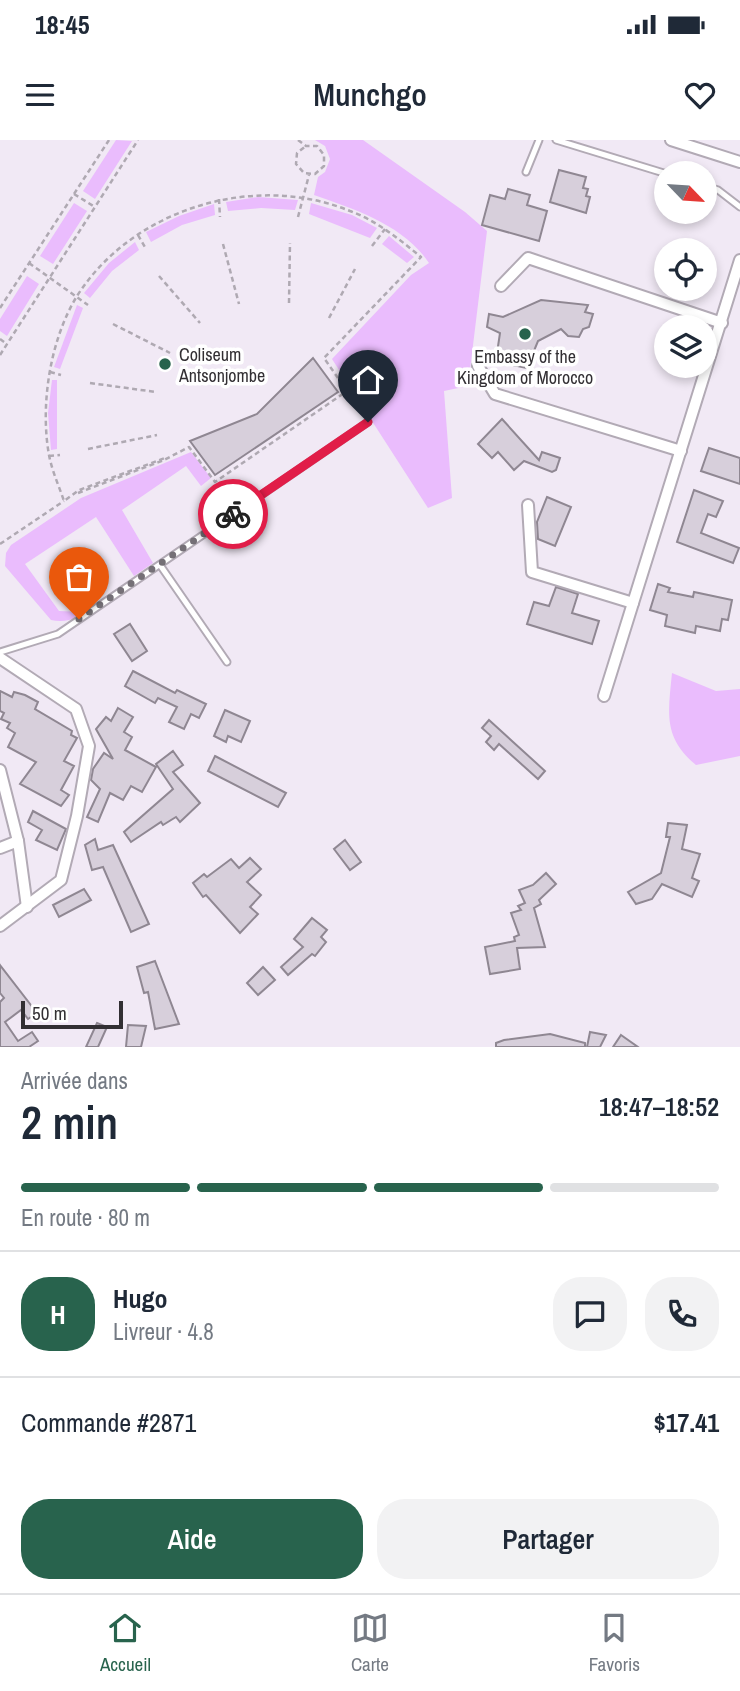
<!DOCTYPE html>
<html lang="fr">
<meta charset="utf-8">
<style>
body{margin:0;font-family:"Archivo Narrow",sans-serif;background:#f2f2f3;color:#1f2937;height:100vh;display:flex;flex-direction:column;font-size:26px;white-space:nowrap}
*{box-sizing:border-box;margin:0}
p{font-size:23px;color:#747a83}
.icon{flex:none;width:38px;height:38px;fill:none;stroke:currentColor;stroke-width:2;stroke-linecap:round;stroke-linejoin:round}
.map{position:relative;height:907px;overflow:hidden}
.drawer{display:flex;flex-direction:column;background:#fff;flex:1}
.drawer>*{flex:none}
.needle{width:46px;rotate:115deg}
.controls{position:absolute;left:654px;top:21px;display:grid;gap:14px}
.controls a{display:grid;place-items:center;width:63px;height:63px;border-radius:50%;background:#fff;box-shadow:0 4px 10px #0003;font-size:35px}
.scale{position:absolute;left:21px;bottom:18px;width:102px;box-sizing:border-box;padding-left:7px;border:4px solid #322f33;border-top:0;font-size:19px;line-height:24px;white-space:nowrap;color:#322f33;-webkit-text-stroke:5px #fff;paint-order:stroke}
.pin{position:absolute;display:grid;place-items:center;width:60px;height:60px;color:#fff;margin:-72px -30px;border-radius:50% 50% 50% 0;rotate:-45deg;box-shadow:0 0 7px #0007}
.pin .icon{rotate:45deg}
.courier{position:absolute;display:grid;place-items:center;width:70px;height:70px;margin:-35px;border:5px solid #e11d48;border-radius:50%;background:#fff;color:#222;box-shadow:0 2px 9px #0007}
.overview em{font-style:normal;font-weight:600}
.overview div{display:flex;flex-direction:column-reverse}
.overview{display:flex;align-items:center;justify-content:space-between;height:119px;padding:0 21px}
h1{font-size:46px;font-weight:600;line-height:52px}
.bar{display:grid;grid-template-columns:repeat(4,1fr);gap:10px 7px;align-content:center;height:84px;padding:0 21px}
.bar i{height:9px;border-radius:5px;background:#e0e1e3}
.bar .on{background:#28634d}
.bar p{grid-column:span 4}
.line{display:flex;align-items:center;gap:18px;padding:0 21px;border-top:2px solid #e0e1e3}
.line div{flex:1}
.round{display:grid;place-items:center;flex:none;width:74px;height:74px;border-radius:28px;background:#f2f2f3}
.button{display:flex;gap:14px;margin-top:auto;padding:14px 21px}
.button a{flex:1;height:80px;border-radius:28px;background:#28634d;color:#fff;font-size:28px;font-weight:600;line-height:80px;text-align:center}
.button a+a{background:#f2f2f3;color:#1f2937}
.status{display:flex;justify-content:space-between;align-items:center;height:49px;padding:0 35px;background:#fff;direction:ltr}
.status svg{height:19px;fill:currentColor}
header{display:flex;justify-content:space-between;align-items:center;height:91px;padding:0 21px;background:#fff;font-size:32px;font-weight:600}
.tab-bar{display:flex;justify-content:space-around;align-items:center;height:98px;border-top:2px solid #e0e1e3;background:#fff;font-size:19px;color:#747a83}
.tab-bar a{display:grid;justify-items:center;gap:4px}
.tab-bar .on{color:#28634d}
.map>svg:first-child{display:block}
.green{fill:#eabcfd}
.building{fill:#d7cfdb;stroke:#8f8792;stroke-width:2}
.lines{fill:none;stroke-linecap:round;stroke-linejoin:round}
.service-casing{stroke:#b2aab5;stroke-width:9}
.minor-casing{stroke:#b2aab5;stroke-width:14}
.path{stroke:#afa9b2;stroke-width:2.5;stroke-dasharray:5 3.5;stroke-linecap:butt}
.service{stroke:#fff;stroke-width:5}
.minor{stroke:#fff;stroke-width:10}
.done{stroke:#757077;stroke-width:7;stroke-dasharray:0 12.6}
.route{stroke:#e11d48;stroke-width:9}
.poi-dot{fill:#28634d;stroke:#fff;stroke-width:2.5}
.labels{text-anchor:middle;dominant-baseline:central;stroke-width:7;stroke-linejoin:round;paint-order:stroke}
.poi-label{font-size:18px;fill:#322f33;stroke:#fff;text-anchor:start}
</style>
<div class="status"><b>18:45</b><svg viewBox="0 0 49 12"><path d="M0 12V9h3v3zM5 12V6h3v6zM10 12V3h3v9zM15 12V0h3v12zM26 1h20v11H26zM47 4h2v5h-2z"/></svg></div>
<header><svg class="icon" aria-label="menu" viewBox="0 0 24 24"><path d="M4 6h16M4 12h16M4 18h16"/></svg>Munchgo<svg class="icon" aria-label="heart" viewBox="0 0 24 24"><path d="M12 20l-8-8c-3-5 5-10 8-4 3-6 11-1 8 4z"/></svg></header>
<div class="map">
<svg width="740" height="907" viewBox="0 0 740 907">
<rect width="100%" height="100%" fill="#f1e9f5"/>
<!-- green -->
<g class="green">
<polygon points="116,0 132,1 95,59 83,51"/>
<path d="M315 0H363L465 72 487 91 468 246 444 251 452 358 428 368 332 219 411 135 429 123C404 85 354 69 314 55L318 37 325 32 330 19 325 6Z"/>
<polygon points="258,57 298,60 295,70 261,68 228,71 226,62"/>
<polygon points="74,63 87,71 53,124 40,116"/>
<polygon points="311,63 352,75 377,88 370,98 309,74"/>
<polygon points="214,64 215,75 182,85 151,102 146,92 179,76"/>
<polygon points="389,96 414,117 407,123 382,104"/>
<polygon points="135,102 139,110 112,131 90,158 84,153 109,123"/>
<polygon points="27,136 39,144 7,196 0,191 0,179"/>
<polygon points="77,165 83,168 60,229 54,227"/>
<polygon points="52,240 57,240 57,309 51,310 48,273"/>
<path d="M191 312 211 338 201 346 186 326 122 370 153 423 134 436 96 377 25 424 59 471 82 472 90 466C83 479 65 483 51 480L5 426 6 413 11 405 81 358Z"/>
<path d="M672 533 716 551 740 549V616L696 625C663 597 668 574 672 533Z"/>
</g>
<!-- building -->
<g class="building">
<polygon points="559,30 586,37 583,48 588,49 586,56 590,57 586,73 550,62"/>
<polygon points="508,49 530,55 527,65 547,71 539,101 482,85 490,55 505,59"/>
<polygon points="541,160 588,165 585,172 593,174 589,187 583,189 579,197 568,196 561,189 538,201 527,228 504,223 497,213 500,193 487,187 489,174 503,177"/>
<polygon points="313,218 338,252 215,335 190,301 257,274"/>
<polygon points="502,279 539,320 542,312 560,318 556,330 552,332 524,321 514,330 498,312 492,318 478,304"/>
<polygon points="709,308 740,318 740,344 701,331"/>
<polygon points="694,350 723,361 716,377 708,374 701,393 739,408 733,423 677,402"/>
<polygon points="547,357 571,367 555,406 538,399 537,382"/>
<polygon points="658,444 670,448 668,452 693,457 694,452 732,460 728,480 722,479 720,491 696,486 695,493 665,486 667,475 650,470"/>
<polygon points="556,447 578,454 572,473 599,481 592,504 527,484 534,462 549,466"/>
<polygon points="130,484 147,511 132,521 114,494"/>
<polygon points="133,531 175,553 177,550 206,564 199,578 191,574 184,589 169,582 177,567 158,558 155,563 125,546"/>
<polygon points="0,551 12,557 14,552 25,555 38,562 35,569 72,591 71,595 77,598 64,621 74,626 61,650 69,655 61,666 20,644 36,622 8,607 15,593 7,588 10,583 1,579 4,573 0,571"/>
<polygon points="118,568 133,577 124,592 132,597 125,610 156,627 142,652 131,646 123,660 110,653 98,682 87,677 100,649 91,640 93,629 104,613 113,619 96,589 106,577 111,581"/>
<polygon points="225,570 250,581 241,602 228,596 226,602 214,596"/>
<polygon points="489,580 545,631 538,639 499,604 494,610 486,602 491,596 482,588"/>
<polygon points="173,611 183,625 173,632 200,663 180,682 176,677 163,685 161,682 131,702 124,692 173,649 156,624"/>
<polygon points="215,616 286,653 278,667 208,631"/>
<polygon points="33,671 66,689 57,710 36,700 42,690 28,682"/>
<polygon points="668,683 687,685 682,709 700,714 692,738 699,741 692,757 662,744 652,759 636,764 628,752 661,733 670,697 666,697"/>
<polygon points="95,699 98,710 113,705 149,784 131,792 103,727 92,730 85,705"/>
<polygon points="345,700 361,722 350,730 334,709"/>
<polygon points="250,718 261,729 247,742 261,755 250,767 258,774 240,793 206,755 203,757 193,743 204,734 207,737 231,719 239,728"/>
<polygon points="546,733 556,744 539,760 541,764 534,768 545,807 517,808 520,829 490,834 485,807 515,801 514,797 519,795 511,773 521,770 518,766 525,763 519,750 533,745"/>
<polygon points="84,749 91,760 59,777 53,765"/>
<polygon points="312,778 327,790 321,797 326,802 315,816 312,814 288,835 281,827 303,807 294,799"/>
<polygon points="155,821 179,884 155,889 148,852 144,853 137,827"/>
<polygon points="0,825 37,873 28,879 21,870 5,882 18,901 32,892 38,901 29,907 0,907 0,862 4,858 0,853"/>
<polygon points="263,827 275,840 258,855 247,843"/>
<polygon points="97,883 107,887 98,907 86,907"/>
<polygon points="128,885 146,886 141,907 126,907"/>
<polygon points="590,892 606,895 600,907 587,907"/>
<polygon points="550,894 585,903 585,907 496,907 496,903 504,900"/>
<polygon points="621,895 638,907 613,907"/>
</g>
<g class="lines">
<!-- service casing -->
<g class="service-casing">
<g id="service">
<polyline points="556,0 667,34"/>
<polyline points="526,32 539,0"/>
<polyline points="705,46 718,50 740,67"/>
<polyline points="160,425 227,522"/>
<polyline points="0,512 58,494 368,282"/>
</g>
</g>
<!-- minor casing -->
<g class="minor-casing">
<g id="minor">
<polyline points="671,0 740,22"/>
<polyline points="501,146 528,118 722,183"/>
<polyline points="478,226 495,254 681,311"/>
<polyline points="528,365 532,432 633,463"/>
<polyline points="0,518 76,569 89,606 77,676 61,740 0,786"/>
<polyline points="604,556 740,120"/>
<polyline points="0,630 18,701 27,767"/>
<polyline points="0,708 18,701"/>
</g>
</g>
<!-- path -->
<g class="path">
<polyline points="298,0 306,6 317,6 324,15 324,26 315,34 304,33 296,24 297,13 306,6"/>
<polyline points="74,54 95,67"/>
<polyline points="219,59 220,77"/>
<polyline points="298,77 309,35"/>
<polyline points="138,95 146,109"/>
<polyline points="223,104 239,164"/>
<polyline points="372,106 385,89"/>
<polyline points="29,123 88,165"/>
<polyline points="159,136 200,183"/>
<polyline points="289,163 290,103"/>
<polyline points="0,168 109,0"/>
<polyline points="329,178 355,129"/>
<polyline points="113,184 170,213"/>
<polyline points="0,199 7,204"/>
<polyline points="0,215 138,0"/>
<polyline points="50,232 61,235"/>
<polyline points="90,243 156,252"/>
<polyline points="88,309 157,295"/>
<polyline points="49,316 60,315"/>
<path d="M78 353 164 320 189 307 215 342 347 251 324 218 421 117C399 99 377 81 350 71 255 32 133 68 77 156 50 200 40 265 49 315 52 331 59 346 64 361L79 350 165 318"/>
<polyline points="0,404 64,361"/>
</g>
<!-- service -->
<use href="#service" class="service"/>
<!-- minor -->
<use href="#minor" class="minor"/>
</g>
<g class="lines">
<!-- done -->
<polyline class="done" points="79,479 233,374"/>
<!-- route -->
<polyline class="route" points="233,374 368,282"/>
</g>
<!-- markers -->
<g class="poi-dot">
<circle cx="525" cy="194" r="7"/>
<circle cx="165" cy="224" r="7"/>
</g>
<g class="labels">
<!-- poi labels -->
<g class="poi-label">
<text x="179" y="214">Coliseum<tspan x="179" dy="21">Antsonjombe</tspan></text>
<text x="525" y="216" text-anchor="middle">Embassy of the<tspan x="525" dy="21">Kingdom of Morocco</tspan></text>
</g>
</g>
</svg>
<div class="controls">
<a><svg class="needle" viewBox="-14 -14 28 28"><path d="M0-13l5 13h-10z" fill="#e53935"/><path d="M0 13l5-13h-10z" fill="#747a83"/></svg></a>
<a><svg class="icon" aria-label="locate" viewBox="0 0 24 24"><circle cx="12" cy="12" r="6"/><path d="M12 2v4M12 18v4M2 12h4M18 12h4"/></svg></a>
<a><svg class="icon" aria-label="layers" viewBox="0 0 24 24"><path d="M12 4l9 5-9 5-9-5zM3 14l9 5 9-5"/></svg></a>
</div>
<div class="scale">50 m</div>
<div class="pin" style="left:79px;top:479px;background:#ea580c"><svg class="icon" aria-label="bag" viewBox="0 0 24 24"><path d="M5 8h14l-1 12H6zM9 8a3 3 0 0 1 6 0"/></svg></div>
<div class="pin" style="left:368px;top:282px;background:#1f2937"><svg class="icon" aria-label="home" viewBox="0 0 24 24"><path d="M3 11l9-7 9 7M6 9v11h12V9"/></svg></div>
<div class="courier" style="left:233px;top:374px"><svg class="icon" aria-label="bike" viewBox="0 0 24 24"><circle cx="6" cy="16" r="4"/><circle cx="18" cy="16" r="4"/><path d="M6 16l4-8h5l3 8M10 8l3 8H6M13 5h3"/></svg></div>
</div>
<section class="drawer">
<div class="overview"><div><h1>2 min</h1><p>Arrivée dans</p></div><em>18:47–18:52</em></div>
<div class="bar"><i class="on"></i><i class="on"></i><i class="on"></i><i></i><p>En route · 80 m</p></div>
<div class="line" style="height:126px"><b class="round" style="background:#28634d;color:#fff">H</b><div><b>Hugo</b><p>Livreur · 4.8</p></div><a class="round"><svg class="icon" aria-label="chat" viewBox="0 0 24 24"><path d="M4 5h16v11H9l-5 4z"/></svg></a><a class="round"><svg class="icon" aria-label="phone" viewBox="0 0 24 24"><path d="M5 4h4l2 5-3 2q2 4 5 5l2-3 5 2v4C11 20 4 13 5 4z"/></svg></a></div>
<div class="line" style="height:91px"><div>Commande #2871</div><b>$17.41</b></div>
<div class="button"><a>Aide</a><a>Partager</a></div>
</section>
<nav class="tab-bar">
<a class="on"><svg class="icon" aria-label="home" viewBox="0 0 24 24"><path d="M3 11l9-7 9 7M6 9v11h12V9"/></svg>Accueil</a>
<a><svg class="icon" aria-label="map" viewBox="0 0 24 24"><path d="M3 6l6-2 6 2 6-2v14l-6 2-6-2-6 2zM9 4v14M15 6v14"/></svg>Carte</a>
<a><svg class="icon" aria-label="saved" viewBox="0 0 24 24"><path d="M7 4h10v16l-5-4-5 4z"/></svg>Favoris</a>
</nav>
